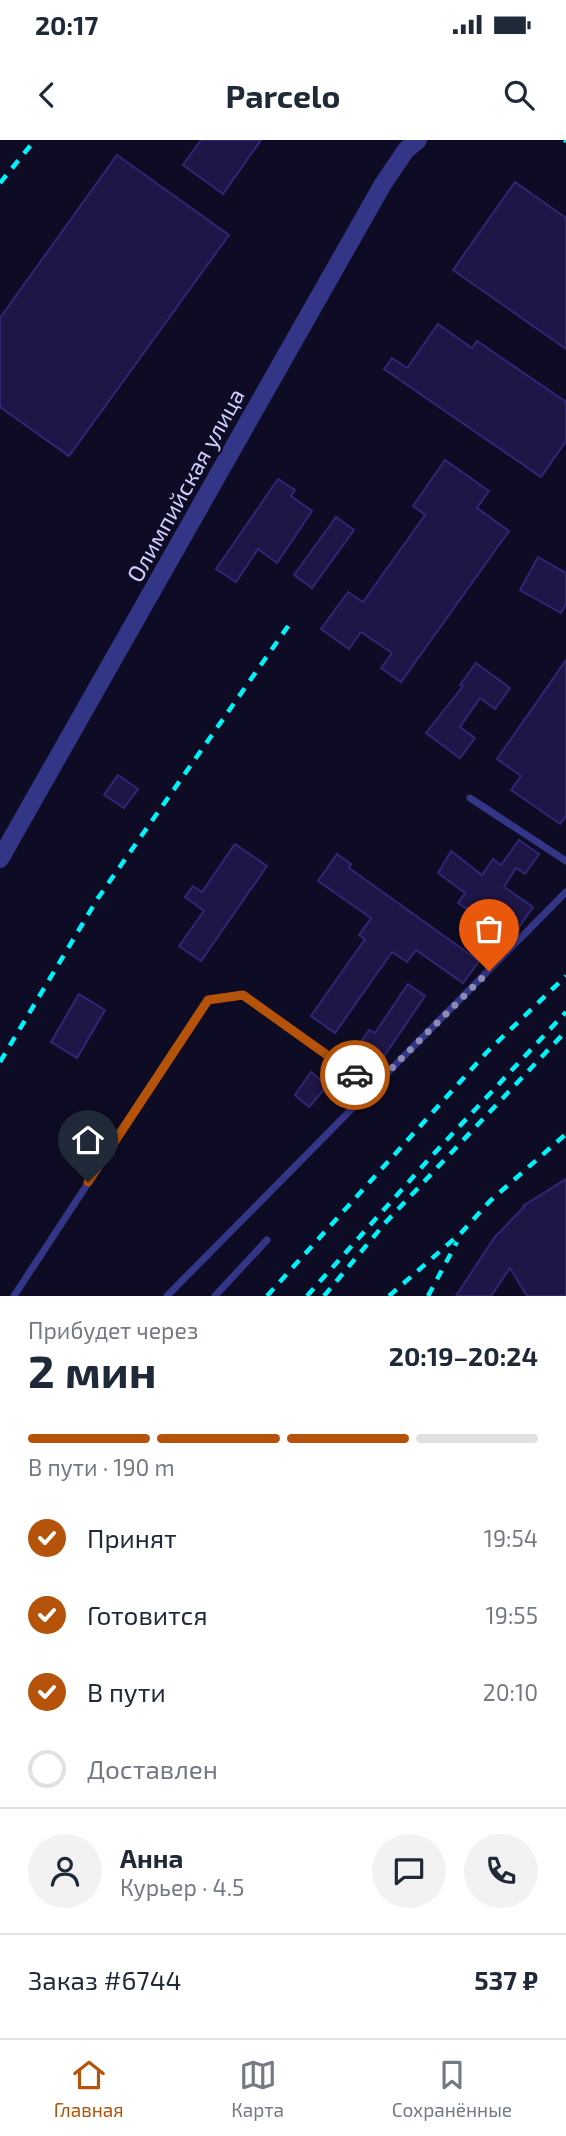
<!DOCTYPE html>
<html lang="ru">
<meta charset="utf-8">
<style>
body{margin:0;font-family:"Exo 2",sans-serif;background:#f2f2f3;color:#1f2937;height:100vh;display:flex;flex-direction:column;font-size:26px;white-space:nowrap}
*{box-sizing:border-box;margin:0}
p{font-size:23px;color:#747a83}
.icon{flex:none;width:38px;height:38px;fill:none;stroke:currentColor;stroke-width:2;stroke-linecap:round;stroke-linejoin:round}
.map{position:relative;height:1156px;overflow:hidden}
.sheet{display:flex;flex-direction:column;background:#fff;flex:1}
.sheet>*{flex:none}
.pin{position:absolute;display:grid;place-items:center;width:60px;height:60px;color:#fff;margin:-72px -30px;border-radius:50% 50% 50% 0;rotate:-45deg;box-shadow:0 0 7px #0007}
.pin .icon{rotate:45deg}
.courier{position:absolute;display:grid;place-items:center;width:70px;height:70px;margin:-35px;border:5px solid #b45309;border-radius:50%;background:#fff;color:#222;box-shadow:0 2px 9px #0007}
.headline em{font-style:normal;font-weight:700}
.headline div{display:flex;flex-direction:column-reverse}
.headline{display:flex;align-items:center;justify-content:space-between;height:119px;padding:0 28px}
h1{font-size:46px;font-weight:700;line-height:52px}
.bar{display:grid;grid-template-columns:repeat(4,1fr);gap:10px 7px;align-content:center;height:84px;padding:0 28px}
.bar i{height:9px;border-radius:5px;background:#e0e1e3}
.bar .active{background:#b45309}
.bar p{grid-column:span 4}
.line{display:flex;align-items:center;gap:18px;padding:0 28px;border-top:2px solid #e0e1e3}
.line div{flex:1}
.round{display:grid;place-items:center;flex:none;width:74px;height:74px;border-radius:37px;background:#f2f2f3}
ol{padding:0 28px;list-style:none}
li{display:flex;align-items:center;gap:21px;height:77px}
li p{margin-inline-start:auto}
li .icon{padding:7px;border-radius:50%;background:#b45309;color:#fff;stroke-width:4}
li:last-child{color:#747a83}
li i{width:38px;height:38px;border:4px solid #e0e1e3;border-radius:50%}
.status{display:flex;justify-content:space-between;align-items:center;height:49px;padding:0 35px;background:#fff;direction:ltr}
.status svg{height:19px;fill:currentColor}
header{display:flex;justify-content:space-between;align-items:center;height:91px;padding:0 28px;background:#fff;font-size:32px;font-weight:700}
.tab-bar{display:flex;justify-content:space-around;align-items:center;height:98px;border-top:2px solid #e0e1e3;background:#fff;font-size:19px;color:#747a83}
.tab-bar a{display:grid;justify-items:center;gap:4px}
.tab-bar .active{color:#b45309}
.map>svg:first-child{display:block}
.building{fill:#1d1647;stroke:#302675;stroke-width:2}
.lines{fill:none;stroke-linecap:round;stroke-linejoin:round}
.service{stroke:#333587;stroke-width:7}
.tertiary{stroke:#333587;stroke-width:18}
.rail{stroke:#00f3fa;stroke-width:4.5;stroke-dasharray:10 9;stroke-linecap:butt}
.done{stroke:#8d8bb2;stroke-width:7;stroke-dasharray:0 12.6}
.route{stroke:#b45309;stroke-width:9}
.labels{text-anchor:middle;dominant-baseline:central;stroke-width:5;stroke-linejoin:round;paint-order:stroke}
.street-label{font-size:23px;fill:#d1cfff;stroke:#0e0c24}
</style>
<div class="status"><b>20:17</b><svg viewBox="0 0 49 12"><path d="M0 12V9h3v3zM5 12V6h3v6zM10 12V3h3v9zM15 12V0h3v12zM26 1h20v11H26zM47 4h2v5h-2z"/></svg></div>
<header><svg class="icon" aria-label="back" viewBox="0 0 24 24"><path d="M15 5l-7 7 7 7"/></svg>Parcelo<svg class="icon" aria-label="search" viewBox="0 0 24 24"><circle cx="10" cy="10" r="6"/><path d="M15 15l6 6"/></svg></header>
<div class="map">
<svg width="566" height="1156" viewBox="0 0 566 1156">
<rect width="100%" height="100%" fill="#0e0c24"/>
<!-- building -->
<g class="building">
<polygon points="201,0 261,0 223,54 183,25"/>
<polygon points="117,15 229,95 69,316 0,267 0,178"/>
<polygon points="515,42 566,78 566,209 453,130"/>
<polygon points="438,184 472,208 477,201 566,262 566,301 541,337 384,229 392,218 407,228"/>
<polygon points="445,320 489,351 477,368 509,391 401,542 381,528 392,513 361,492 349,509 321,489 348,452 363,462 425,375 413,366"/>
<polygon points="278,339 295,350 291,356 312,371 277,423 258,409 236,442 216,429"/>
<polygon points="336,377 354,390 312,448 294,435"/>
<polygon points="538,417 566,433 566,464 561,473 520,450"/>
<polygon points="566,520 566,676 560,684 511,650 521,636 497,619"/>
<polygon points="476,523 510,548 495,569 480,558 460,587 475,598 460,618 426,593 463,546 460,545"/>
<polygon points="118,635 138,649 124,668 104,655"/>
<polygon points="519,700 539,714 525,734 516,728 504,747 533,767 510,800 458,763 465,753 438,733 451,711 482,735 493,719 501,725"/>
<polygon points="235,704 267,726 201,821 179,806 204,771 185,757 193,746 202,752"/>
<polygon points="337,714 351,724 349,728 479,821 463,843 416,810 407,822 392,812 335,893 311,876 365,799 359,795 371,778 318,741"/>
<polygon points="408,844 425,856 378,925 359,912 364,904 361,902 369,890 375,893"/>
<polygon points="79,854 105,870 77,918 51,902"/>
<polygon points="311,932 327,946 309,967 295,955"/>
<polygon points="566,1039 566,1156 527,1156 510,1128 491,1156 456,1156 494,1098 524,1067 523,1066"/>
</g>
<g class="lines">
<!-- service -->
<g class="service">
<polyline points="470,658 566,721"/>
<polyline points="14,1156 208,860 243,855 372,948"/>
<polyline points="167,1156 566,752"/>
<polyline points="215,1156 267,1100"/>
</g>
<!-- tertiary -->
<polyline class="tertiary" points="0,719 383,44 406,10 418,0"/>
<!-- rail -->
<g class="rail">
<polyline points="564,0 566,1"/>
<polyline points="0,43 35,0"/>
<polyline points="0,922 98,758 293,479"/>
<polyline points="267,1156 487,912 566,836"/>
<polyline points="307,1156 429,1019 566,872"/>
<polyline points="324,1156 386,1082 566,891"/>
<polyline points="389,1156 462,1092 490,1061 566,994"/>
<polyline points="428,1156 457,1102"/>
</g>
</g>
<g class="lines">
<!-- done -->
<polyline class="done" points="355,935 372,948 489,831"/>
<!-- route -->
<polyline class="route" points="88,1042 208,860 243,855 355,935"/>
</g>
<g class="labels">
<!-- street labels -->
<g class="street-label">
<text transform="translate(185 345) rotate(-61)">Олимпийская улица</text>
</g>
</g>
</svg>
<div class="pin" style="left:489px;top:831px;background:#ea580c"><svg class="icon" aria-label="bag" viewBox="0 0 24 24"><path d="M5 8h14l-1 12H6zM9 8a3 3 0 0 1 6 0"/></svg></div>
<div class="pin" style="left:88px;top:1042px;background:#1f2937"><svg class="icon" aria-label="home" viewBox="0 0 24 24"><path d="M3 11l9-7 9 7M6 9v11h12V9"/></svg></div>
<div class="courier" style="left:355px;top:935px"><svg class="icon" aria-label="car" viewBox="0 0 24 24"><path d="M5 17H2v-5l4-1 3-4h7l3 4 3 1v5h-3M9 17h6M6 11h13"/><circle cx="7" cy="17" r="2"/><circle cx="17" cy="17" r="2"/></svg></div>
</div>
<section class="sheet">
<div class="headline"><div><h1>2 мин</h1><p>Прибудет через</p></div><em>20:19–20:24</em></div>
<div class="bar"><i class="active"></i><i class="active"></i><i class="active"></i><i></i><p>В пути · 190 m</p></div>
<ol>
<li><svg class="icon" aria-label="check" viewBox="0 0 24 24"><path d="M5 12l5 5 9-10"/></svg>Принят<p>19:54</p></li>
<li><svg class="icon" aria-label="check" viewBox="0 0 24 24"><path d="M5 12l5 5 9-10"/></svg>Готовится<p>19:55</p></li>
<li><svg class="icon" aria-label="check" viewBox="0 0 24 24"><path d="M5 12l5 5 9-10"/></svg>В пути<p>20:10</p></li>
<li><i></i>Доставлен</li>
</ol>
<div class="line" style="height:126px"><a class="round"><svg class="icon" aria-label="person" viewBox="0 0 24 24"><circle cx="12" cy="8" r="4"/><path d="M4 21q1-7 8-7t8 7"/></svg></a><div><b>Анна</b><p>Курьер · 4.5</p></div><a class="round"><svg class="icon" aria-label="chat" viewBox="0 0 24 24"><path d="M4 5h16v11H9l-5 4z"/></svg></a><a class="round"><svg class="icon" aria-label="phone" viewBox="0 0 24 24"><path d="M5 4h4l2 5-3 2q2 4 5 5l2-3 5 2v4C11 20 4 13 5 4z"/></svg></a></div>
<div class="line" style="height:91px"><div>Заказ #6744</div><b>537 ₽</b></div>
</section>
<nav class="tab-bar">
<a class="active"><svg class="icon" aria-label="home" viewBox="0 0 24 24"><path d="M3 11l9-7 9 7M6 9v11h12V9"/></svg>Главная</a>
<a><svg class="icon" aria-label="map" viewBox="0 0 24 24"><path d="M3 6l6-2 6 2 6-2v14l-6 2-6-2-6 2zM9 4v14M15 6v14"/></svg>Карта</a>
<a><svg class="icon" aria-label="saved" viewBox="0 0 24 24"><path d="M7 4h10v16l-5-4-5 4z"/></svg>Сохранённые</a>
</nav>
